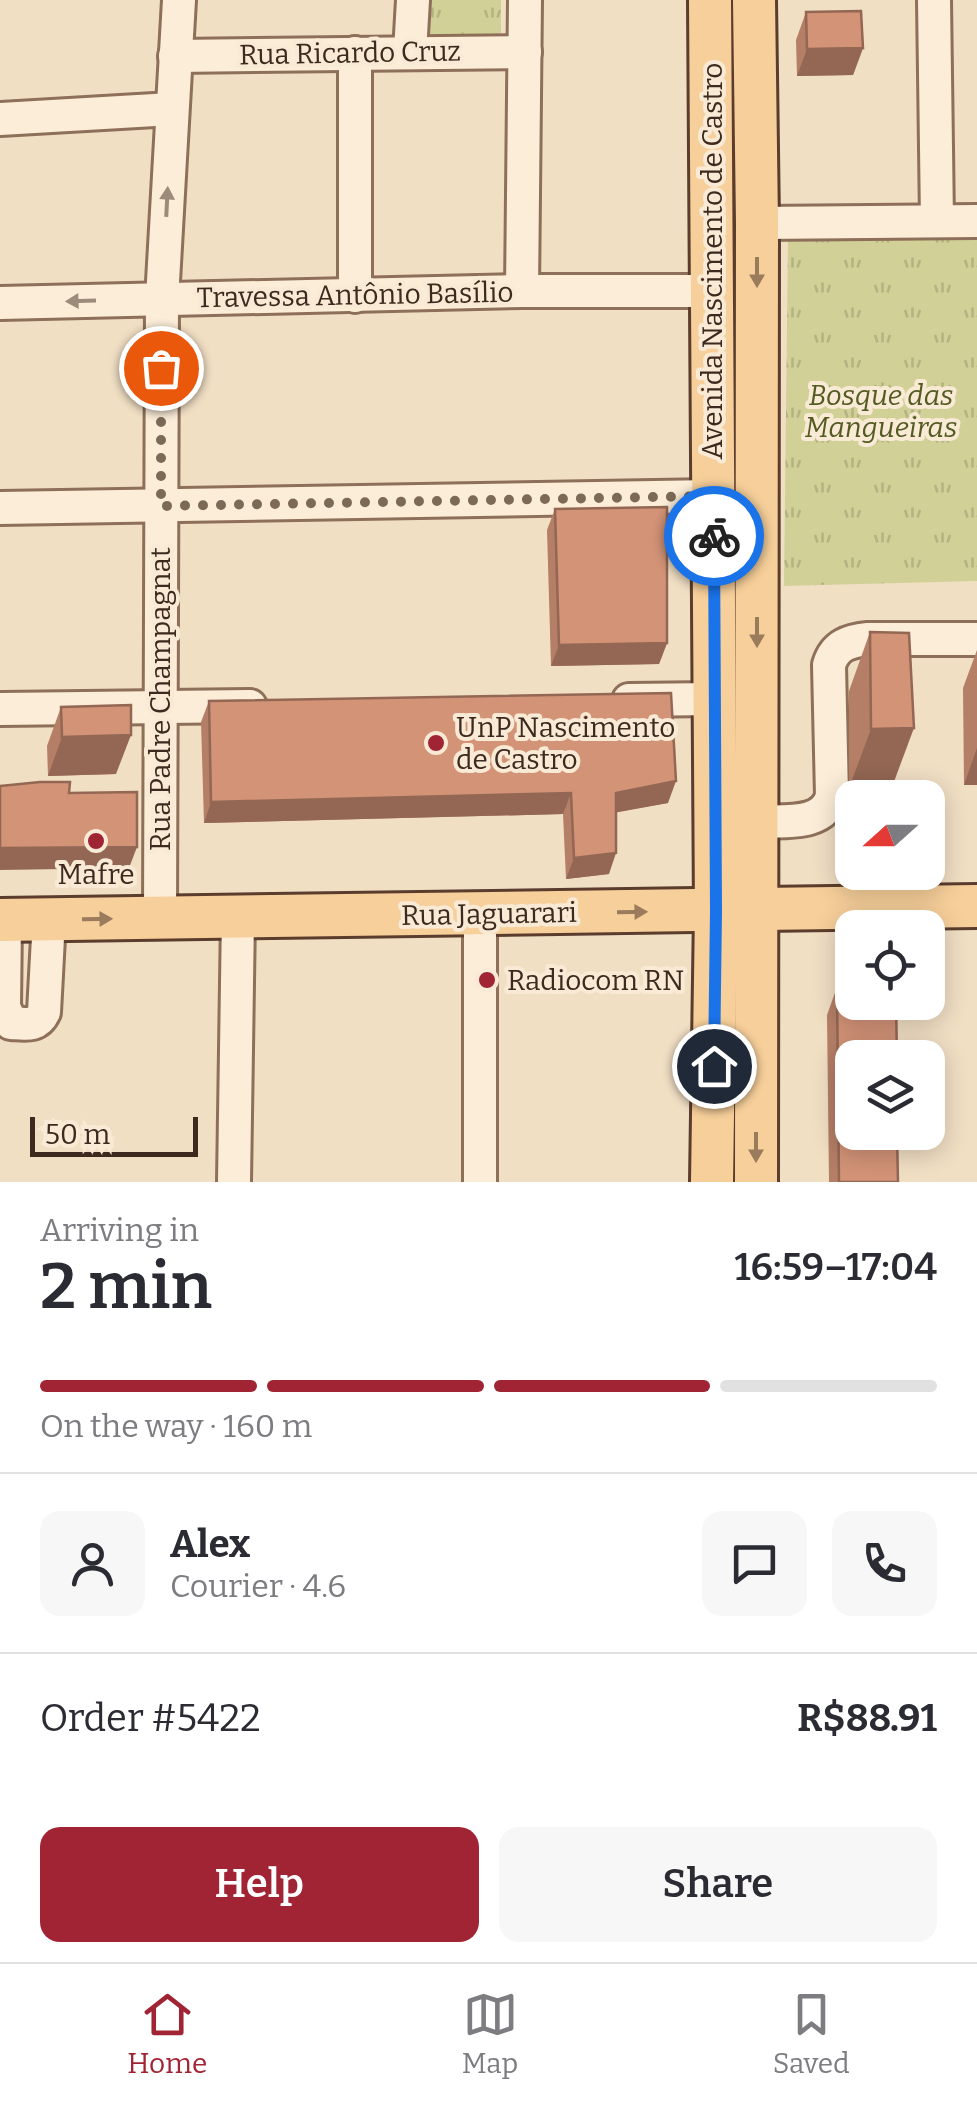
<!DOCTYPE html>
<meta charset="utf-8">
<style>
body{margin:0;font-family:Bitter,serif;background:#f7f7f7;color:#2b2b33;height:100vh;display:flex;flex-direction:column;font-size:38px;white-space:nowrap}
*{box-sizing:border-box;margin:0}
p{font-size:32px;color:#7c7c81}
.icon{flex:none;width:55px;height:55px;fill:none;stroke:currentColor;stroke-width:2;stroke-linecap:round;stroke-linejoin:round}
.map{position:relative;height:1182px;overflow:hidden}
.details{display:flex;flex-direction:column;background:#fff;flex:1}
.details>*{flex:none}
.needle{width:65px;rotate:249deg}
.fabs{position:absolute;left:835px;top:780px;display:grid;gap:20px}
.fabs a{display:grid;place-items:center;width:110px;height:110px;border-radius:20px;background:#fff;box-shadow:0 5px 25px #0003;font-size:50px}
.scale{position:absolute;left:30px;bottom:25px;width:168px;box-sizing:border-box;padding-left:10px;border:5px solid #3d291e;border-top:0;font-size:28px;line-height:35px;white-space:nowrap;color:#3d291e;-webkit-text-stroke:8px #f8ead5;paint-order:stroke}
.pin{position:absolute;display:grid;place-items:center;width:85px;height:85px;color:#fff;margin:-42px;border:5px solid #fff;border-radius:50%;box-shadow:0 2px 10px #0007}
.courier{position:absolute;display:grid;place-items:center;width:100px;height:100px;margin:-50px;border:8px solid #1a73e8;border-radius:50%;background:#fff;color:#222;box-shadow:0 2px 12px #0007}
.head em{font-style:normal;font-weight:600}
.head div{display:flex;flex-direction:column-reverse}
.head{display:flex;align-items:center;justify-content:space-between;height:170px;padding:0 40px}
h1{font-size:65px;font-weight:600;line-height:75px}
.bar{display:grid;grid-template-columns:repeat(4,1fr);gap:15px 10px;align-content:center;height:120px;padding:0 40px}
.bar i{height:12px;border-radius:8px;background:#e1e1e2}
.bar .active{background:#a12434}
.bar p{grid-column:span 4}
.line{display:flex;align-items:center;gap:25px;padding:0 40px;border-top:2px solid #e1e1e2}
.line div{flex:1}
.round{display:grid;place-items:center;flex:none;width:105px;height:105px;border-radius:20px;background:#f7f7f7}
.cta{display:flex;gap:20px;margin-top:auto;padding:20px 40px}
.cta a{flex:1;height:115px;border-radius:20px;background:#a12434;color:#fff;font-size:40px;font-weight:600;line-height:115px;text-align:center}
.cta a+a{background:#f7f7f7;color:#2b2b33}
.menu{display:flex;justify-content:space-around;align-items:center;height:140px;border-top:2px solid #e1e1e2;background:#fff;font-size:28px;color:#7c7c81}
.menu a{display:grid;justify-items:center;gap:5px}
.menu .active{color:#a12434}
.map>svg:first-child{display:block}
.grass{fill:url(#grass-tufts)}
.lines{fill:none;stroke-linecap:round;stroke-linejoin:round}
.minor-casing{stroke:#8e6f59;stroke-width:38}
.major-casing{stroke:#5b3d2d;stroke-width:48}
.minor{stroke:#fbedd8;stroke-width:32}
.major{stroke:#f7cf9a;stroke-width:42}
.wall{fill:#b57e66}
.shaded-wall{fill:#936753}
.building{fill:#d29377;stroke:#936753;stroke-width:2.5}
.oneway{fill:#9c8b7b}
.oneway2{fill:#9a7c5c}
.done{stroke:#7c6958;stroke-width:10;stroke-dasharray:0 18}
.route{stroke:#1a73e8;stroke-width:12}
.poi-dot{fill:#a12434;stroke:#f8ead5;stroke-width:4}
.labels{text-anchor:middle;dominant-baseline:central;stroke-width:8;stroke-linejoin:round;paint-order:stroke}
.street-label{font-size:28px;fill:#3d291e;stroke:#f8ead5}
.park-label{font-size:28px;font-style:italic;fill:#535b23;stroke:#f8ead5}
.poi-label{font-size:28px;fill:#3d291e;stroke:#f8ead5;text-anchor:start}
</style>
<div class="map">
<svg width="977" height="1182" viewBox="0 0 977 1182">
<defs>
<pattern id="grass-tufts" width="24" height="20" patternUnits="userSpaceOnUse" patternTransform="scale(2.5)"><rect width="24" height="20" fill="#d1d197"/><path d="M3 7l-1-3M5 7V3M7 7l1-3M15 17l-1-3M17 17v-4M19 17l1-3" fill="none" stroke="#b4b382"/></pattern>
</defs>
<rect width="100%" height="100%" fill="#f1dfc4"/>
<!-- grass -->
<g class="grass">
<polygon points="423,0 501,0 501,39 421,45"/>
<polygon points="788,236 977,240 977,581 784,586"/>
</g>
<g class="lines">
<!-- minor casing -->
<g class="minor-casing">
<g id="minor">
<polyline points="934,0 937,221"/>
<polyline points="410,52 413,0"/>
<polyline points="355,53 355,296"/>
<polyline points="175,56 525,52"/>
<polyline points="0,119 172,109"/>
<polyline points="757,223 977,221"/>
<polyline points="522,291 525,0"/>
<polyline points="0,303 522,291 711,291"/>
<polyline points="0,508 713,496"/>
<polyline points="629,700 714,699"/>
<polyline points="0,709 250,706"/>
<path d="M757 822C783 820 824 827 832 796L829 665C835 645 849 641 868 639H977"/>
<polyline points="160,918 162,299 179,0"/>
<path d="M5 920 4 1007 11 1023C26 1024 37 1027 44 1012L49 919"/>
<polyline points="234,1182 238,917"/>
<polyline points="480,1182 480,914"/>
</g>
</g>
<!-- major casing -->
<g class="major-casing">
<g id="major">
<polyline points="710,0 716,911 712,1182"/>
<polyline points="754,0 757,223 756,1182"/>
<polyline points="0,920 977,906"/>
</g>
</g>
<!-- minor -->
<use href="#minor" class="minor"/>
<!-- major -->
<use href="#major" class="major"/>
</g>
<!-- wall -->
<g class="wall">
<polygon points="806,12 863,48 853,75 797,76 796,40"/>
<polygon points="555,509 667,643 659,664 551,666 547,530"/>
<polygon points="870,632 892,787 849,788 849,691"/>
<polygon points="977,650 977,785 964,785 963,688"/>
<polygon points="209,701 668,803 616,812 609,874 566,879 563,814 204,823 201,722"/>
<polygon points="61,707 116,774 48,776 47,746"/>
<polygon points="837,987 898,1182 829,1182 827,1015"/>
</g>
<!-- shaded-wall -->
<g class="shaded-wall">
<polygon points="863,48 853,75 797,76 807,49"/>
<polygon points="667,643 659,664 551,666 559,645"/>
<polygon points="914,728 892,787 849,788 871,729"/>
<polygon points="131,735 116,774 48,776 62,737"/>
<polygon points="977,748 977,785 964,785"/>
<polygon points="676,781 668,803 608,814 616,793"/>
<polygon points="571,793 563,814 204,823 211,802"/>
<polygon points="137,847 129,868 0,870 0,848"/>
<polygon points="616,853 609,874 566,879 574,858"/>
</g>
<!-- building -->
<g class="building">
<polygon points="861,11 863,48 807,49 806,12"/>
<polygon points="667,507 667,643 559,645 555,509"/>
<polygon points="870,632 909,633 914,728 871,729"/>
<polygon points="671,693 676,781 616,793 616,853 574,858 571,793 211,802 209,701"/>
<polygon points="131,705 131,735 62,737 61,707"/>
<polygon points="40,782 70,782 69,793 137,792 137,847 0,848 0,786"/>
<polygon points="837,987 852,987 852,1002 896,1002 897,1058 852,1058 852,1132 897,1132 898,1182 839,1182"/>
</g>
<!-- one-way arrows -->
<defs><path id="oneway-solid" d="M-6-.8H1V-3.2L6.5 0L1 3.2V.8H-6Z" transform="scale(2.5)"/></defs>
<g class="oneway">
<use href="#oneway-solid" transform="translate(167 202) rotate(-87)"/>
<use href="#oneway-solid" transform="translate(81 301) rotate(178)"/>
</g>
<g class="oneway2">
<use href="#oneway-solid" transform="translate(757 272) rotate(90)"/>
<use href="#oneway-solid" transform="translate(757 632) rotate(90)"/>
<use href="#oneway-solid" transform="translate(632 912) rotate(-1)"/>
<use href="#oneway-solid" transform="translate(97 919) rotate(-1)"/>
<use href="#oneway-solid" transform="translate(756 1147) rotate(90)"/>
</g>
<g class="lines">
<!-- done -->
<polyline class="done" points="161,368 161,506 713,496 714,536"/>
<!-- route -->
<polyline class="route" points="714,1066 716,911 714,536"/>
</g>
<!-- markers -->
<g class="poi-dot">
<circle cx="436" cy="743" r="10"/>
<circle cx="96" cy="841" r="10"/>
<circle cx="487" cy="980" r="10"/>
</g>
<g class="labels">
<!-- street labels -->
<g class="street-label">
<text transform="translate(350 53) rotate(-1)">Rua Ricardo Cruz</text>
<text transform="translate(712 261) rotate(-90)">Avenida Nascimento de Castro</text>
<text transform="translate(355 295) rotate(-1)">Travessa Antônio Basílio</text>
<text transform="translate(160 699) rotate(-90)">Rua Padre Champagnat</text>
<text transform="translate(489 914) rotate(-1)">Rua Jaguarari</text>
</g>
<!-- park labels -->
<g class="park-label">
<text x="881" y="395">Bosque das<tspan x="881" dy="32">Mangueiras</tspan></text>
</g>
<!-- poi labels -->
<g class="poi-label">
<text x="456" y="727">UnP Nascimento<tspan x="456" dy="32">de Castro</tspan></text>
<text x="96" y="874" text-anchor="middle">Mafre</text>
<text x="507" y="980">Radiocom RN</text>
</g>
</g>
</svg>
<div class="fabs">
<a><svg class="needle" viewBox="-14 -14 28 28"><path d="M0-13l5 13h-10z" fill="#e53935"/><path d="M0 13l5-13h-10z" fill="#7c7c81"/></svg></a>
<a><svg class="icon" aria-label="locate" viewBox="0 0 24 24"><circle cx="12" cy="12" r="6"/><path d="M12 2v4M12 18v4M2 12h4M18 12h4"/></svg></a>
<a><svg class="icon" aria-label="layers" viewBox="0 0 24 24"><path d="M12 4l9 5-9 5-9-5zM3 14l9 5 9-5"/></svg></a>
</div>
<div class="scale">50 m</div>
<div class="pin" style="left:161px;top:368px;background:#ea580c"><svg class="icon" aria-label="bag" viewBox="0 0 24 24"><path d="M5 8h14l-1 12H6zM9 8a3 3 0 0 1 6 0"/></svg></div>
<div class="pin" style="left:714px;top:1066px;background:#1f2937"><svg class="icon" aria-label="home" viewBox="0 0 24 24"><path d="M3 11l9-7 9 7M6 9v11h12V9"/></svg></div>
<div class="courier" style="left:714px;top:536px"><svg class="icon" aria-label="bike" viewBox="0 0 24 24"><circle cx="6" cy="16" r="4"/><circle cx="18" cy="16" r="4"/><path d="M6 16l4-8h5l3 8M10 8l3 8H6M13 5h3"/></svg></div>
</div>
<section class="details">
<div class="head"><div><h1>2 min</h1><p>Arriving in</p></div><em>16:59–17:04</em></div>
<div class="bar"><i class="active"></i><i class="active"></i><i class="active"></i><i></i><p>On the way · 160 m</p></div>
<div class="line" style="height:180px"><a class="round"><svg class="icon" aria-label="person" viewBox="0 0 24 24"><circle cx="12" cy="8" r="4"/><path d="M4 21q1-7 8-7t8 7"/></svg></a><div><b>Alex</b><p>Courier · 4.6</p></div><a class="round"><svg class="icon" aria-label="chat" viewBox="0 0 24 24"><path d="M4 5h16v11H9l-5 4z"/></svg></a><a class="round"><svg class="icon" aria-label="phone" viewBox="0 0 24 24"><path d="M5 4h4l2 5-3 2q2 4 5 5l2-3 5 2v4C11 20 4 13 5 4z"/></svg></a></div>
<div class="line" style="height:130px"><div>Order #5422</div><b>R$88.91</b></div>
<div class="cta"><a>Help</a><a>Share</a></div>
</section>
<nav class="menu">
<a class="active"><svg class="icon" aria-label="home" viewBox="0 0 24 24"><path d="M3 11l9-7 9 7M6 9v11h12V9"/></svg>Home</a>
<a><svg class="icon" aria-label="map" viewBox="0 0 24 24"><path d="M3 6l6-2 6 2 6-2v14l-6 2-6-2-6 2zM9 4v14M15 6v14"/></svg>Map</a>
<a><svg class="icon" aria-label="saved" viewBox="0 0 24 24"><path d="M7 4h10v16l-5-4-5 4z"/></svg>Saved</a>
</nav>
